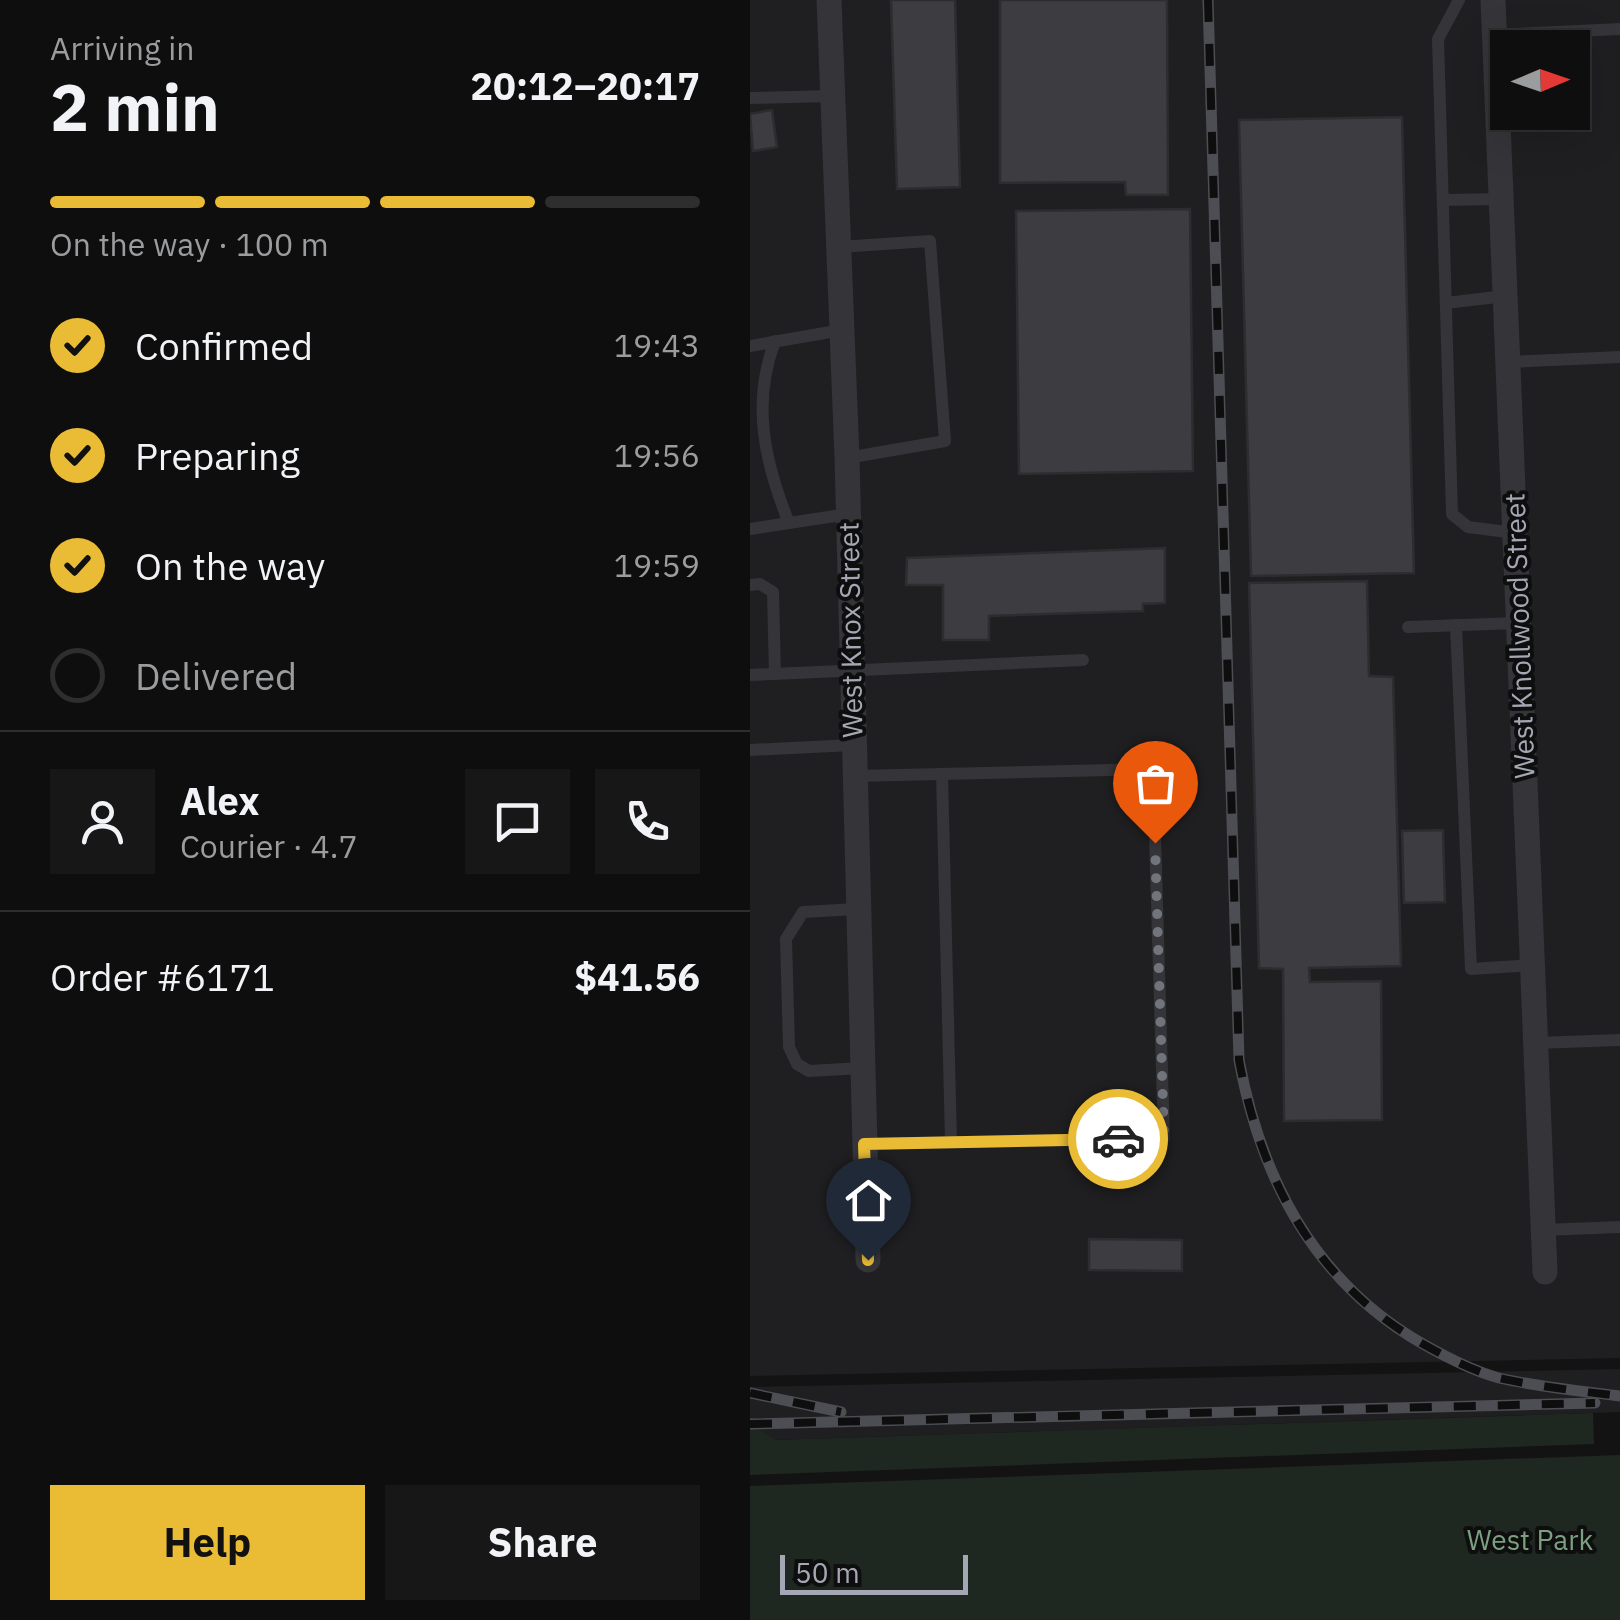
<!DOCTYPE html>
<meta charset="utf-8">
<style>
body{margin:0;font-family:"IBM Plex Sans",sans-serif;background:#171718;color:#f1f3f6;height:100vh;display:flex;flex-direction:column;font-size:38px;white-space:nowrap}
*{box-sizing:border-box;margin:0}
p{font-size:32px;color:#9b9c9e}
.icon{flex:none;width:55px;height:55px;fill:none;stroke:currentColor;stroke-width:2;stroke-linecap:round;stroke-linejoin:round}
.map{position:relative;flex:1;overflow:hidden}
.side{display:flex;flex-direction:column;background:#0e0e0f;width:750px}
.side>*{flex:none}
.needle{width:65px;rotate:88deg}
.fabs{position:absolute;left:740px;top:30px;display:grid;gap:20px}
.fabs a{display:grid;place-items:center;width:100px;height:100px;border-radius:0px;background:#0e0e0f;box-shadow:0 10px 40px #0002,0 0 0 2px #2e2e2f;font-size:50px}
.scale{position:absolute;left:30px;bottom:25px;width:188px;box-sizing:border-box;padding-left:10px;border:5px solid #a5a8b4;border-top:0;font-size:28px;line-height:35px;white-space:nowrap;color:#a5a8b4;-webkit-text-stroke:8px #0e0e0f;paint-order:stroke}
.pin{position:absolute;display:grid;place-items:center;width:85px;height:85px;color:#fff;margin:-102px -42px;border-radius:50% 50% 50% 0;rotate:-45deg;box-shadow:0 0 10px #0007}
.pin .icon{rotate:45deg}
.courier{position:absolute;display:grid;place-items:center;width:100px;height:100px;margin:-50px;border:8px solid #eabc35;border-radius:50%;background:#fff;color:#222;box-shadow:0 2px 12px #0007}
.summary em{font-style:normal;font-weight:700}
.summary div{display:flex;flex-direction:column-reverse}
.summary{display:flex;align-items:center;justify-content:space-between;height:170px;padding:0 50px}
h1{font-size:65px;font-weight:700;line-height:75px}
.bar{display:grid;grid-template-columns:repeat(4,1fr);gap:15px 10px;align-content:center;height:120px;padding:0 50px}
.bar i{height:12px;border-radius:8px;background:#2e2e2f}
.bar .active{background:#eabc35}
.bar p{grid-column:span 4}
.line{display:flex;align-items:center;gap:25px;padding:0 50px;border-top:2px solid #2e2e2f}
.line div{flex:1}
.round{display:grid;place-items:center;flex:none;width:105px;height:105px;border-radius:0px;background:#171718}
ol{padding:0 50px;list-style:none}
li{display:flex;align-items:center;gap:30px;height:110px}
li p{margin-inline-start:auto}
li .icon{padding:10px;border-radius:50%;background:#eabc35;color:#111;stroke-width:4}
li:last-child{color:#9b9c9e}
li i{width:55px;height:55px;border:5px solid #2e2e2f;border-radius:50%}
.primary-button{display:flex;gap:20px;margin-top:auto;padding:20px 50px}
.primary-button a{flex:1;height:115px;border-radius:0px;background:#eabc35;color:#111;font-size:40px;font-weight:700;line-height:115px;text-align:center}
.primary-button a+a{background:#171718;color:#f1f3f6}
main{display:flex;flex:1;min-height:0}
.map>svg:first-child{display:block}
.built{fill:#1f1f21;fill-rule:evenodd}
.green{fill:#1f2721}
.building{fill:#3d3d41;stroke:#2d2d30;stroke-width:2.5}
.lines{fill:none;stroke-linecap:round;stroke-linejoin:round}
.service{stroke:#343439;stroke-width:12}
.minor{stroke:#343439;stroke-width:25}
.rail-casing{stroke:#4d4e54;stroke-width:11}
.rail{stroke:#0e0e0f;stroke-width:8;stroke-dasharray:22;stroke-linecap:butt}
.done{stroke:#72747c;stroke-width:10;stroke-dasharray:0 18}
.route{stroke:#eabc35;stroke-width:12}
.labels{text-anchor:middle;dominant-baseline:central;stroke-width:8;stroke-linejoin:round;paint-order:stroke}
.street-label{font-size:28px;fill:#a5a8b4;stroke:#0e0e0f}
.park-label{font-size:28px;fill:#7c9f81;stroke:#0e0e0f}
</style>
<main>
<section class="side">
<div class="summary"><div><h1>2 min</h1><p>Arriving in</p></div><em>20:12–20:17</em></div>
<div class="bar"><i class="active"></i><i class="active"></i><i class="active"></i><i></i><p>On the way · 100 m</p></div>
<ol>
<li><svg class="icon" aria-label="check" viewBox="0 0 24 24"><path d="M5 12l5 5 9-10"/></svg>Confirmed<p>19:43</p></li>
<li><svg class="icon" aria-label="check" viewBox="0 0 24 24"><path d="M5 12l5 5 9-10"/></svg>Preparing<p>19:56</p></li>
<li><svg class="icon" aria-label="check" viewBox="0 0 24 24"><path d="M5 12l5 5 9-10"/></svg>On the way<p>19:59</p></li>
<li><i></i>Delivered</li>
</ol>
<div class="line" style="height:180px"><a class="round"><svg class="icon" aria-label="person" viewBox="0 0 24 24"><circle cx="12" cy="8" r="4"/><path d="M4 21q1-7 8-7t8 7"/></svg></a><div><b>Alex</b><p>Courier · 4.7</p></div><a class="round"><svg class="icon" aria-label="chat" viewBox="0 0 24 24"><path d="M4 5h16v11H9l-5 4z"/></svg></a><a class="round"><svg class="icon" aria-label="phone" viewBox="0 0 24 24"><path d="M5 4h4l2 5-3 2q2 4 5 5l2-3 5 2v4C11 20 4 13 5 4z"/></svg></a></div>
<div class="line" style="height:130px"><div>Order #6171</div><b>$41.56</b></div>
<div class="primary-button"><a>Help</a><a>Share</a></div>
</section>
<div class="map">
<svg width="870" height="1620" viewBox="0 0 870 1620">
<rect width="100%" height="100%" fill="#131314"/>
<!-- built -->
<g class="built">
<path d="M0 0H870V1358L0 1376ZM758 48H822V112H758Z"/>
<polygon points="870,1369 870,1412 24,1440 0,1423 0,1387"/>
</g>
<!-- green -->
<g class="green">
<polygon points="843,1413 844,1444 0,1475 0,1423 25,1440"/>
<polygon points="870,1455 870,1620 0,1620 0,1486"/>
</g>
<!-- building -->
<g class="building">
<polygon points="141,0 205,0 210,187 147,189"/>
<polygon points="250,0 417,0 418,195 376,195 375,182 250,183"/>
<polygon points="22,110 27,147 3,151 0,114"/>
<polygon points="652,117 664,573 501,576 489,120"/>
<polygon points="440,209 443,471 269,474 266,211"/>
<polygon points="415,548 415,603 393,604 393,611 239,616 239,640 193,640 193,585 156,585 157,558"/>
<polygon points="617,581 619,676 643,677 651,966 559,968 560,982 631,981 632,1120 534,1121 533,969 509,968 499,583"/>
<polygon points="693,830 695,902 654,903 652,831"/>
<polygon points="339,1239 432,1240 432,1271 339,1270"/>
</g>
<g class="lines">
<!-- service -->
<g class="service">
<polyline points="709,0 688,39 702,514 718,527 765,533"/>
<polyline points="744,35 870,29"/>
<polyline points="0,98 83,96"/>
<polyline points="693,200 751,199"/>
<polyline points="88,247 180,241 195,441 97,458"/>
<polyline points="696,303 755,296"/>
<path d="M25 341C1 404 15 463 39 523"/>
<polyline points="0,346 92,330"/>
<polyline points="758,362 870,357"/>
<polyline points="0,529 98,514"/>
<polyline points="0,585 10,584 23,592 25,674"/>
<polyline points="706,625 721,969 782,965"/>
<polyline points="658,627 768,623"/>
<polyline points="0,675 333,660"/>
<polyline points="0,750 102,745"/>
<polyline points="192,774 201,1142"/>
<polyline points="103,776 403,769 414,1138 114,1144"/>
<polyline points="107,909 53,912 36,939 39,1047 47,1064 59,1071 112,1068"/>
<polyline points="785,1043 870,1040"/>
<polyline points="793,1230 870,1227"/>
</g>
<!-- minor -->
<g class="minor">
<polyline points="79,0 97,458 118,1260"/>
<polyline points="743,0 795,1272"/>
</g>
<!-- rail casing -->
<g class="rail-casing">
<g id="rail">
<path d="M458 0 489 1060C511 1179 564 1282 673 1344 696 1357 723 1371 749 1378 789 1387 830 1391 870 1396"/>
<polyline points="0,1393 91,1412"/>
<polyline points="0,1424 845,1403"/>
</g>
</g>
<!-- rail -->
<use href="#rail" class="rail"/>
</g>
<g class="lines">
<!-- done -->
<polyline class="done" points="368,1139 414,1138 405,843"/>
<!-- route -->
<polyline class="route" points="118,1260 114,1144 368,1139"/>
</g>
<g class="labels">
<!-- street labels -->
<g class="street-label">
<text transform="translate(100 630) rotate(-91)">West Knox Street</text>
<text transform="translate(769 636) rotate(-92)">West Knollwood Street</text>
</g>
<!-- park labels -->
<g class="park-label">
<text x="780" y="1539">West Park</text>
</g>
</g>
</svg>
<div class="fabs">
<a><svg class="needle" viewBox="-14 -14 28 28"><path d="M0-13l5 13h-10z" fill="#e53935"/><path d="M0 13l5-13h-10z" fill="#9b9c9e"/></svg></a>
</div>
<div class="scale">50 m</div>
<div class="pin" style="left:405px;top:843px;background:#ea580c"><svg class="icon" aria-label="bag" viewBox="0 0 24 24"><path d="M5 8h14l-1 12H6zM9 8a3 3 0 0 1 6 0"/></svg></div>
<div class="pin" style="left:118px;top:1260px;background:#1f2937"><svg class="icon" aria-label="home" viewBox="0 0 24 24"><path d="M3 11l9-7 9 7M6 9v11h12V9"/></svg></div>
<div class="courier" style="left:368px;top:1139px"><svg class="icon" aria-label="car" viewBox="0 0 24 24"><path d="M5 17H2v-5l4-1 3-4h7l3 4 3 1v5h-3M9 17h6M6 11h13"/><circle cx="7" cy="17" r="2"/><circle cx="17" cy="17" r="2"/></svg></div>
</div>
</main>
